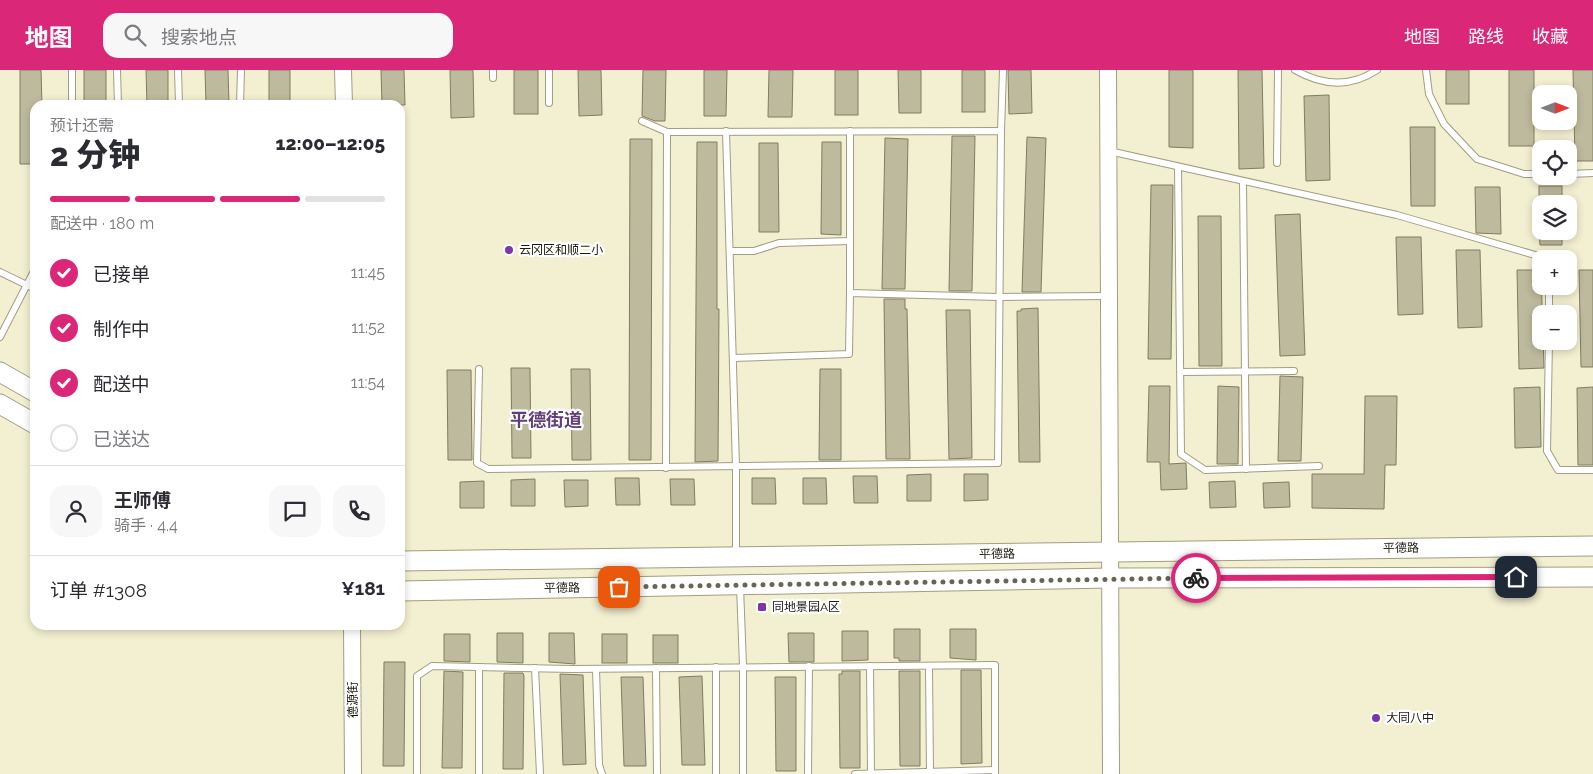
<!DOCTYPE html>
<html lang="zh">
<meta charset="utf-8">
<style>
body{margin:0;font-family:Raleway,"Noto Sans SC",sans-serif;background:#f7f7f7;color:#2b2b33;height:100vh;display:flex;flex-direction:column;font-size:19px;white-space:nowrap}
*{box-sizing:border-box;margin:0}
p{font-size:16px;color:#7c7c81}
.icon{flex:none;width:28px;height:28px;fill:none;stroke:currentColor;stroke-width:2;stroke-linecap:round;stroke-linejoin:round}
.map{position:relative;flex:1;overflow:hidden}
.panel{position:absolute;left:30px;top:30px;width:375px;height:530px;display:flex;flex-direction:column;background:#fff;border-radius:15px;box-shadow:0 2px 8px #0003}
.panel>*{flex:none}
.needle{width:32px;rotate:90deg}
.tools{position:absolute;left:1532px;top:15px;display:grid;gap:10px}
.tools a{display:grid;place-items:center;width:45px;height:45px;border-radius:10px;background:#fff;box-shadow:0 2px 8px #0003;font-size:25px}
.pin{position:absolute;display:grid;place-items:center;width:42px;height:42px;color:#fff;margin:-21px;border-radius:10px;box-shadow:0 2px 8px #0006}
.courier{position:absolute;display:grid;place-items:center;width:50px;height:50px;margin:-25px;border:4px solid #db2777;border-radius:50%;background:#fff;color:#222;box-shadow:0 1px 6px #0007}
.headline em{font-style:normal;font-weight:800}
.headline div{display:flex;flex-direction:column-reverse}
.headline{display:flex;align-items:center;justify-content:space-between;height:85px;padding:0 20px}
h1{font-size:32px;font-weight:800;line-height:38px}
.bar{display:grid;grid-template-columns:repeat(4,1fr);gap:8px 5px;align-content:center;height:60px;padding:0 20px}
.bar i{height:6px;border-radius:4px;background:#e1e1e2}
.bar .current{background:#db2777}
.bar p{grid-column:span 4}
.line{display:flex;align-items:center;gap:12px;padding:0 20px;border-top:1px solid #e1e1e2}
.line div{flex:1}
.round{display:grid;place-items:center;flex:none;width:52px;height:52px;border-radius:15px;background:#f7f7f7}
ol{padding:0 20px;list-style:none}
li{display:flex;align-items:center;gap:15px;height:55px}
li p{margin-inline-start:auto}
li .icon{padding:5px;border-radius:50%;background:#db2777;color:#fff;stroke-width:4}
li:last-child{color:#7c7c81}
li i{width:28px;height:28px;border:2px solid #e1e1e2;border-radius:50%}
header{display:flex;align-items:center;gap:30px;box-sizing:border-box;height:70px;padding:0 25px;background:#db2777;color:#fff}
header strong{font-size:24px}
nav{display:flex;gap:28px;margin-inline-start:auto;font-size:18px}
.search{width:350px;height:45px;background:#f7f7f7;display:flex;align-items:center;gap:12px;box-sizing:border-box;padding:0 18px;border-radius:15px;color:#7c7c81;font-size:19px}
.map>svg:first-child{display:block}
.building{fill:#beba9d;stroke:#807c61}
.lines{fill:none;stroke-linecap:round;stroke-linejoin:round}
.service-casing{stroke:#a29e81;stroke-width:8}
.tertiary-casing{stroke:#a29e81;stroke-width:18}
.secondary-casing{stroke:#a29e81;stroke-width:21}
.service{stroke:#fff;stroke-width:6}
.tertiary{stroke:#fff;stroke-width:16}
.secondary{stroke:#fff;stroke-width:19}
.done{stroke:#686554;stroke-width:5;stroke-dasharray:0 9}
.route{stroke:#db2777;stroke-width:6}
.poi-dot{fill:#7f35a8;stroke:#fff;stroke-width:2}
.labels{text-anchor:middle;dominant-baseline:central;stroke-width:4.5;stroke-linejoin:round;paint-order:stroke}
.poi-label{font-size:12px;fill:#1d1b10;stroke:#fff;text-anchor:start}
.street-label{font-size:12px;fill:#1d1b10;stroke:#fff}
.district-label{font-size:18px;font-weight:bold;fill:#613e78;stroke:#fff}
</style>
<header>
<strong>地图</strong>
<div class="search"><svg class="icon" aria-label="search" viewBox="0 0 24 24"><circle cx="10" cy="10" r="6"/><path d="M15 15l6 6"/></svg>搜索地点</div>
<nav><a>地图</a><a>路线</a><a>收藏</a></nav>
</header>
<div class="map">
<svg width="1593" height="704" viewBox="0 0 1593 704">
<rect width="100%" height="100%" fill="#f3efd1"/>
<!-- building -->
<g class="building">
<polygon points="20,0 41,0 42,35 35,35 35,94 20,94"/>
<rect x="84" y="0" width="22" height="35"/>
<polygon points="146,0 168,0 168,35 147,35"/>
<polygon points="205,0 228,0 229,35 206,35"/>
<rect x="269" y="0" width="21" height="35"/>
<polygon points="381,0 404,0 405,35 382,35"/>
<polygon points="450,0 473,0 474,47 451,48"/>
<rect x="514" y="0" width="24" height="44"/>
<polygon points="578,0 601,0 602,45 579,46"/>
<polygon points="643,0 666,0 665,51 655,51 642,46"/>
<polygon points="704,0 727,0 726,46 704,46"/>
<polygon points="769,0 793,0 792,47 768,47"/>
<rect x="835" y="0" width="23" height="45"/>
<polygon points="898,0 921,0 921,43 899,43"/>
<rect x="962" y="0" width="23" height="42"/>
<polygon points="1008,0 1031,0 1032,43 1009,44"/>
<polygon points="1169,0 1193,0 1193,78 1169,77"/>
<polygon points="1238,0 1262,0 1264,98 1239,99"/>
<rect x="1446" y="0" width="23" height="34"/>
<rect x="1509" y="0" width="25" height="76"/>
<polygon points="1573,0 1593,0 1593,91 1575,91"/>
<polygon points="1329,25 1330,110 1306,111 1304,26"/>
<polygon points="1410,57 1435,57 1435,136 1411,136"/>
<polygon points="952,66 975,66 972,221 949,221"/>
<polygon points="1027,67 1046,68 1041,222 1022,222"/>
<polygon points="885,68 908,69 905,219 882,219"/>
<polygon points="630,69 652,69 651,390 629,390"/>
<polygon points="697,72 717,72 717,239 719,239 718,391 695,392"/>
<polygon points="822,72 841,72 841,165 821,164"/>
<polygon points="759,73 778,73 779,162 759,162"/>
<polygon points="1151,115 1173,115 1171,289 1148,289"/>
<rect x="1539" y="116" width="23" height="18"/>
<polygon points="1475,117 1500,117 1501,164 1476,163"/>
<polygon points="1300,144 1305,285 1280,286 1275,145"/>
<polygon points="1198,146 1221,146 1222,296 1199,296"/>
<polygon points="1539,161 1562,161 1562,175 1540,175"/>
<polygon points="1396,167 1421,167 1423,244 1398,245"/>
<polygon points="1456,180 1480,180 1482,257 1458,258"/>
<polygon points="1517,200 1541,200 1544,298 1519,299"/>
<polygon points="1579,200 1593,200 1593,297 1581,297"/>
<polygon points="884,229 905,229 905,239 907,239 910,389 886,389"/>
<polygon points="1038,238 1040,392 1019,392 1017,241 1021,241 1021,239"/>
<polygon points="946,240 970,240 972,388 949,389"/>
<polygon points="511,298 530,298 531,388 512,388"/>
<polygon points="571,299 590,299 591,390 572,390"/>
<polygon points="820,299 841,299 841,390 819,390"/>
<polygon points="447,300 471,300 472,390 448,390"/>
<polygon points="1280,306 1303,307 1301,391 1278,391"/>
<polygon points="1149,316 1170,316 1169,394 1186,393 1187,419 1161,420 1160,392 1147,392"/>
<polygon points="1218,316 1239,317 1238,394 1217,394"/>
<polygon points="1540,317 1541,377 1515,378 1514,318"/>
<polygon points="1593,317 1593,395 1578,395 1577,318"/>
<polygon points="1365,326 1397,326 1396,395 1385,395 1384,439 1312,438 1312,404 1364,404"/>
<polygon points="931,404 931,431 907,431 907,405"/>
<polygon points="964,404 988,404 988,430 964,431"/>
<polygon points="853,406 877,406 878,433 854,433"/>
<polygon points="615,408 639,408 640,435 616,435"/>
<polygon points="752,408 775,408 776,434 752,434"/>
<polygon points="803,408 826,408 827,434 803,434"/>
<polygon points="535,409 535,436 511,436 511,410"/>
<polygon points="670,409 694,409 695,435 671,435"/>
<polygon points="564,410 588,410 588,436 565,437"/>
<polygon points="484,411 484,438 460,438 460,412"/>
<polygon points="1235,411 1236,437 1210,438 1209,412"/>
<polygon points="1289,412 1290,437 1264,438 1263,413"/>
<polygon points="894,559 920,559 920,591 899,591 899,588 894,588"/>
<polygon points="950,559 976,559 976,590 950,588"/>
<polygon points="842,561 868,561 868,590 842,591"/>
<polygon points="497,563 523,563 523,593 497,592"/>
<polygon points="549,563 574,563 575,594 549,592"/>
<polygon points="788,563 814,563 814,592 789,592"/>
<polygon points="444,564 470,564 470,592 444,591"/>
<rect x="602" y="564" width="25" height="29"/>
<rect x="653" y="565" width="25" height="28"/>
<polygon points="384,592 405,592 404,696 383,696"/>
<polygon points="961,600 981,600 982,693 961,694"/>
<polygon points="444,601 463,602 462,698 442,698"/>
<polygon points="842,601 860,601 860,698 840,698 839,604 842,604"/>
<polygon points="899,601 920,601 920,696 900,696"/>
<polygon points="504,603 523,603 524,606 523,699 503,699"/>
<polygon points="560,604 583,605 586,694 563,695"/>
<polygon points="702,606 705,695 682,695 679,607"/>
<polygon points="621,607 643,607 646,696 624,696"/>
<polygon points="775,607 796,607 796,701 776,701"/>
</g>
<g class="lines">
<!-- service casing -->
<g class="service-casing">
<g id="service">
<polyline points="117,0 118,35"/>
<polyline points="178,0 179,35"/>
<polyline points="493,0 493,8"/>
<path d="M1295 0C1323 16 1350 18 1377 0"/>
<polyline points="1426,0 1429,24 1444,54 1477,89 1524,104 1541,104"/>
<polyline points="549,33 549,0"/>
<polyline points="72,35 72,0"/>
<polyline points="240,35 241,0"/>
<polyline points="726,61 736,397 736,485"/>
<polyline points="1001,61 1003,0"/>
<polyline points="1109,81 1397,145 1549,189"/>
<polyline points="1277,93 1278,0"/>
<polyline points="1178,97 1181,384 1205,400 1319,396"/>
<polyline points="1569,104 1593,103"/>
<polyline points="1243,112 1246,399"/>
<polyline points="730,181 754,181 779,173 850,171"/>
<polyline points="0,202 35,219"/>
<polyline points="850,223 850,61"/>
<polyline points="1549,244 1549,216"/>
<polyline points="0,267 35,199"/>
<polyline points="1549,271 1547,381 1558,400 1593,400"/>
<polyline points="733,288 849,284 850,223 998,227 1108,226"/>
<polyline points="479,299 477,393 488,399 998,393 1001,61 667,62 642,51"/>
<polyline points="1181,302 1294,301"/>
<polyline points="666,398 667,62"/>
<polyline points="740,516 743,596 743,704"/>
<polyline points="870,596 871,704"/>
<polyline points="929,596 930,703"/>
<polyline points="535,598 540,704"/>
<polyline points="656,598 657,704"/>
<polyline points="596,599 599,695 602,704"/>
<polyline points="417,704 417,606 432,596 572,599 995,595 995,704"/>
<polyline points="479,704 479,597"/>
<polyline points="716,704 716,597"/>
<polyline points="808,704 809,596"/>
<polyline points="855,704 995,700"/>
</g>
</g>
<!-- tertiary casing -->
<g class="tertiary-casing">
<g id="tertiary">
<polyline points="343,0 344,35"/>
<polyline points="1108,0 1111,704"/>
<polyline points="352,555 353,704"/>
</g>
</g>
<!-- secondary casing -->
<g class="secondary-casing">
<g id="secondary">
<polyline points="0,302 35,322"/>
<polyline points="0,334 35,354"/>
<polyline points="400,491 1593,476"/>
<polyline points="400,521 1111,508 1593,507"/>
</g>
</g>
<!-- service -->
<use href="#service" class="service"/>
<!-- tertiary -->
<use href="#tertiary" class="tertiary"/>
<!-- secondary -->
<use href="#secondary" class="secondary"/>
</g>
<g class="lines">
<!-- done -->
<polyline class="done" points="619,517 1196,508"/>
<!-- route -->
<polyline class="route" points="1196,508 1516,507"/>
</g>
<!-- markers -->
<g class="poi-dot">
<circle cx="509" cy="180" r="5"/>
<rect x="757" y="532" width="10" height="10" rx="2.5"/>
<circle cx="1376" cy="648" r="5"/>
</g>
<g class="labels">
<!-- poi labels -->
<g class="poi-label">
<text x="519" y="180">云冈区和顺二小</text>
<text x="772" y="537">同地景园A区</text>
<text x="1386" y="648">大同八中</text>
</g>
<!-- street labels -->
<g class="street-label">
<text transform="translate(1401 478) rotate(-1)">平德路</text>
<text transform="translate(997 484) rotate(-1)">平德路</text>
<text transform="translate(562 518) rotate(-1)">平德路</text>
<text transform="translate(353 630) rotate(-90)">德源街</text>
</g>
<!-- district labels -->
<g class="district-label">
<text x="546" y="349">平德街道</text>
</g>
</g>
</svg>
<div class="tools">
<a><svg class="needle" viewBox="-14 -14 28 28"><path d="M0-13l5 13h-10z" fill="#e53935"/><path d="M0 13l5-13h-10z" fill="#7c7c81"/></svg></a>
<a><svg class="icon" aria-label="locate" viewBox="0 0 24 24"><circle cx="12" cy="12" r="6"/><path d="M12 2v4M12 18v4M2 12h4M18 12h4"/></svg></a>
<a><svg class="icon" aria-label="layers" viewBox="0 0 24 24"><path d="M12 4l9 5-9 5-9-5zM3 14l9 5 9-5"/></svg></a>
<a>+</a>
<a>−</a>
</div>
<div class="pin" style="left:619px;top:517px;background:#ea580c"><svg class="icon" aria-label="bag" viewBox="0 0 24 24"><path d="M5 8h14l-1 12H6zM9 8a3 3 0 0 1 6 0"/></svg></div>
<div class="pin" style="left:1516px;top:507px;background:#1f2937"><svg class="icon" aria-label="home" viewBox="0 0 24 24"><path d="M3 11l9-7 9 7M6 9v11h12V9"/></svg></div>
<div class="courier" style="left:1196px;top:508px"><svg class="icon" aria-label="bike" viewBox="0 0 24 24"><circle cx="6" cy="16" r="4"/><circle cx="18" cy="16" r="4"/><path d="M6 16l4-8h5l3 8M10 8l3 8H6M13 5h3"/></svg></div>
<section class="panel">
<div class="headline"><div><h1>2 分钟</h1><p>预计还需</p></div><em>12:00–12:05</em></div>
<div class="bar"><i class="current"></i><i class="current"></i><i class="current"></i><i></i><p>配送中 · 180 m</p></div>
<ol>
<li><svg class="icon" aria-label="check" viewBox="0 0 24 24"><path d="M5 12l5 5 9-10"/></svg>已接单<p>11:45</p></li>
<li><svg class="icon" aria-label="check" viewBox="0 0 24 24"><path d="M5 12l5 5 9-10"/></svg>制作中<p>11:52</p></li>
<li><svg class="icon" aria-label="check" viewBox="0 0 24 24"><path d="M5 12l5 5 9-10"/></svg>配送中<p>11:54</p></li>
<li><i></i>已送达</li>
</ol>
<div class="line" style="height:90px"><a class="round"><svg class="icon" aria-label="person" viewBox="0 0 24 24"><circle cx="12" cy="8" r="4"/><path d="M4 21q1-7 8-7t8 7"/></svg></a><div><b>王师傅</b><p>骑手 · 4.4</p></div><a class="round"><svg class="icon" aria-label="chat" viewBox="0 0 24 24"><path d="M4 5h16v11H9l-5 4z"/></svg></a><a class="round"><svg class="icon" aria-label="phone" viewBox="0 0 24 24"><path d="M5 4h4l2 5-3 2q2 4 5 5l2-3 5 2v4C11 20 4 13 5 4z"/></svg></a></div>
<div class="line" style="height:65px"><div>订单 #1308</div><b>¥181</b></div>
</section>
</div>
